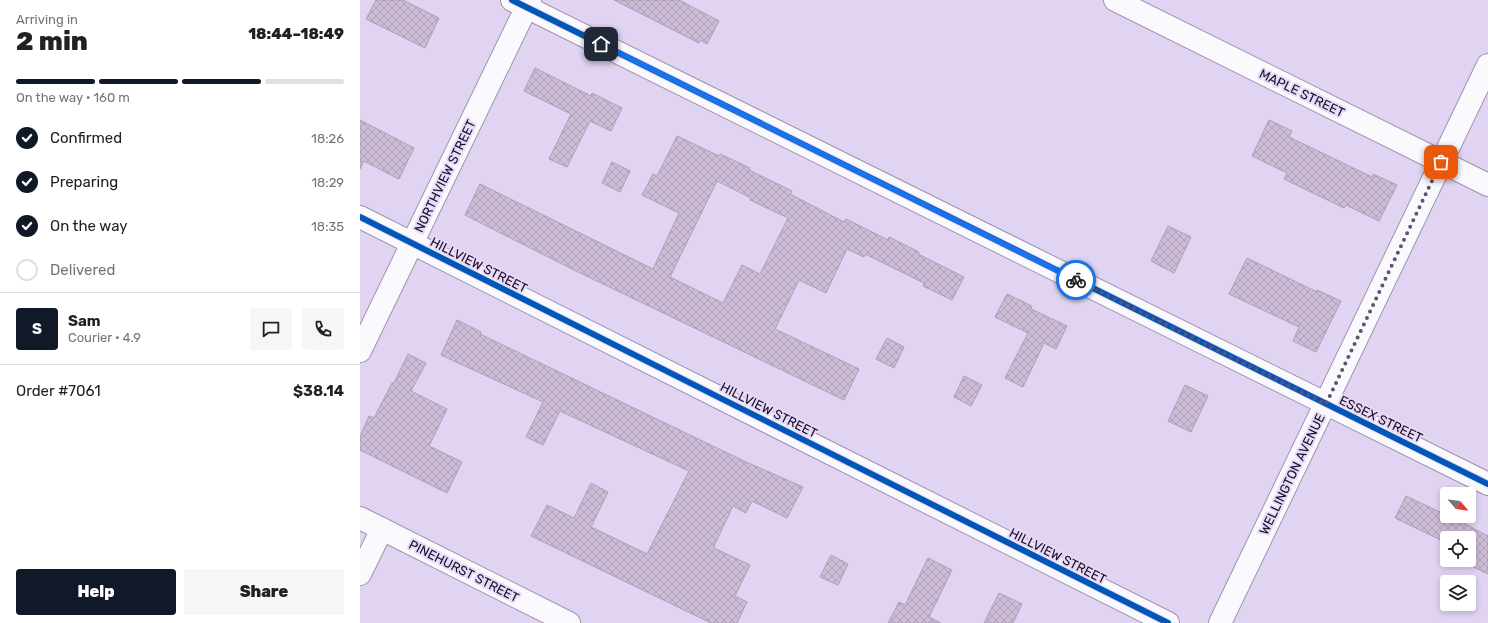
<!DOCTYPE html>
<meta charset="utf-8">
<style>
body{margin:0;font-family:Rubik,sans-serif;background:#f6f6f6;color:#202124;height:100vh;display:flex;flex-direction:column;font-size:15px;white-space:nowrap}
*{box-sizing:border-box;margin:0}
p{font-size:13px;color:#757577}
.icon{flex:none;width:22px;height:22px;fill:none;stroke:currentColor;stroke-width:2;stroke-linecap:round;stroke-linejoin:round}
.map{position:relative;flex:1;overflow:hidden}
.details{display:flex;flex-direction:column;background:#fff;width:360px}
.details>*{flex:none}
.needle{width:26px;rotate:118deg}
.tools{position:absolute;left:1080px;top:487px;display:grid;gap:8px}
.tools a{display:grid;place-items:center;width:36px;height:36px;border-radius:4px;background:#fff;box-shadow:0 2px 6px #0003;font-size:20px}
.pin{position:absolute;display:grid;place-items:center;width:34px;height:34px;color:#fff;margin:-17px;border-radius:8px;box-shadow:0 2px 6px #0006}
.courier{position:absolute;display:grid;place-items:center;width:40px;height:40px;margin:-20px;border:3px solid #1a73e8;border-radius:50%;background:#fff;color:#222;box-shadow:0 1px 5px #0007}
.head em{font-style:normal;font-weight:800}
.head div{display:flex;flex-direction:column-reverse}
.head{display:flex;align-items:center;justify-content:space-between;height:68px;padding:0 16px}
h1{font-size:26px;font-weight:800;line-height:30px}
.bar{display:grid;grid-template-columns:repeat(4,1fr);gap:6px 4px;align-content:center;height:48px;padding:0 16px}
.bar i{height:5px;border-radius:3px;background:#e0e0e0}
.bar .on{background:#111827}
.bar p{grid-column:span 4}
.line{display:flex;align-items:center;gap:10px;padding:0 16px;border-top:1px solid #e0e0e0}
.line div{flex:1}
.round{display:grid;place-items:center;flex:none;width:42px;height:42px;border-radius:4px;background:#f6f6f6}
ol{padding:0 16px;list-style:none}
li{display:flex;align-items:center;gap:12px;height:44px}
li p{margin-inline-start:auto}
li .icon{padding:4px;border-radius:50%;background:#111827;color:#fff;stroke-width:4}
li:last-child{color:#757577}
li i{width:22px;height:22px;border:2px solid #e0e0e0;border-radius:50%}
.action{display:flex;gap:8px;margin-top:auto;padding:8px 16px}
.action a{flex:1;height:46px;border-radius:4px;background:#111827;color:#fff;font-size:16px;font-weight:800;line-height:46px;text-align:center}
.action a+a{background:#f6f6f6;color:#202124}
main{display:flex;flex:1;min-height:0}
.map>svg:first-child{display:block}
.building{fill:url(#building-cross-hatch);stroke:#ac9eb5;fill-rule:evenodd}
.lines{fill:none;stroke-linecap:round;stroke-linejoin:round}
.minor-casing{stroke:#9e93ac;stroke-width:24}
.minor{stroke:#faf9fd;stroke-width:22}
.cycleway-casing{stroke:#e6daf7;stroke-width:8}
.cycleway{stroke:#0057b8;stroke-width:6}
.done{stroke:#5f536e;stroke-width:4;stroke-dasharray:0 7.2}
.route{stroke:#1a73e8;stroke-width:5}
.labels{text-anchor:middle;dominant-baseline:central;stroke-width:4;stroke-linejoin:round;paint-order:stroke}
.street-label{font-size:13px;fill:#1a0e27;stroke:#e6daf7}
</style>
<main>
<section class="details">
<div class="head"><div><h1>2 min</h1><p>Arriving in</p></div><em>18:44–18:49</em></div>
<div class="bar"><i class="on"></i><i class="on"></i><i class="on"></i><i></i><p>On the way · 160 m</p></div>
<ol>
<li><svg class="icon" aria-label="check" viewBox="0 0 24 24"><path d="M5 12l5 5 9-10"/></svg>Confirmed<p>18:26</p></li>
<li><svg class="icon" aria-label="check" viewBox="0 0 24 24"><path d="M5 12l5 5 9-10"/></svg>Preparing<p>18:29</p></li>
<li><svg class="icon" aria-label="check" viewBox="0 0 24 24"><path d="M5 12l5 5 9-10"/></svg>On the way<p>18:35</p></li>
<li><i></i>Delivered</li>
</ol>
<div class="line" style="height:72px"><b class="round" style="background:#111827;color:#fff">S</b><div><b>Sam</b><p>Courier · 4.9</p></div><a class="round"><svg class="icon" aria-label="chat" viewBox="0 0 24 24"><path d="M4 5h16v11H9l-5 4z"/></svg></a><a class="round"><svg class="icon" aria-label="phone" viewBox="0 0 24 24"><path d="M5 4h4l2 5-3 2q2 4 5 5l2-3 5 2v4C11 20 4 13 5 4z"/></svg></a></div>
<div class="line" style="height:52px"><div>Order #7061</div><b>$38.14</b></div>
<div class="action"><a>Help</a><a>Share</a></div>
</section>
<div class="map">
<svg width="1128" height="623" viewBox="0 0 1128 623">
<defs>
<pattern id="building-cross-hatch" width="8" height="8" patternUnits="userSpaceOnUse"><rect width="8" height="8" fill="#ccbcd5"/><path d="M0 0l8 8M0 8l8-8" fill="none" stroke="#afa0b7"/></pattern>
</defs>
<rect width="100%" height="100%" fill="#e0d4f2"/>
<!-- building -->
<g class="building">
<polygon points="16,0 43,0 79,18 65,48 6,19"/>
<polygon points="254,0 319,0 359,21 347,44 340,40 339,43"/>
<polygon points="175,68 231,96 232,93 262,108 251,131 230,121 207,167 189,159 211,114 164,91"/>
<polygon points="0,120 54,148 39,179 4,161 0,169"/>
<polygon points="909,120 932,131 929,137 1012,177 1013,174 1037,185 1019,221 986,205 984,208 924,179 927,173 892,156"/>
<path d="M317 136 359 156 360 154 390 168 389 170 432 191 430 194 484 222 486 219 528 240 529 237 559 252 558 254 604 277 592 300 563 286 564 283 505 254 504 257 487 249 466 293 439 280 415 329 499 369 484 400 212 269 105 215 120 184 293 269 319 213 282 195 293 174 297 176ZM357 181 391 198 390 200 428 218 400 274 382 265 363 303 310 277Z"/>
<polygon points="252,162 270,171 260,192 242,183"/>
<polygon points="808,226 831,237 814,273 791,261"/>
<polygon points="887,258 957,292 957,290 981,301 956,352 933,341 939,327 869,294"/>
<polygon points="647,294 672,306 671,309 707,326 696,349 684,343 663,387 645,378 668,333 635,317"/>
<polygon points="97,320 121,332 120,334 384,461 443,487 427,518 392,501 386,513 373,506 354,546 354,548 390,565 375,596 387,602 377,623 351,623 171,536 187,505 214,518 231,483 248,492 231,527 287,554 329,471 200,411 183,445 166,437 183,402 81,355"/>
<polygon points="527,338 544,347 534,368 516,359"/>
<polygon points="48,354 66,363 51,391 87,409 69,446 102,462 87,493 0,450 0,436 9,416 14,418 32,383 34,383"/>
<polygon points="604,376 622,385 611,406 594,397"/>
<polygon points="825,385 848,396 831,432 808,421"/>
<polygon points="1046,496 1082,513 1083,512 1087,515 1087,516 1090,516 1128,536 1128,574 1103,562 1104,560 1109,560 1109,538 1087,538 1087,543 1035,518"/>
<polygon points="471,555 488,564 478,585 460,577"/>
<polygon points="568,558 592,570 569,617 581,623 528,623 539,602 545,605"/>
<polygon points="639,593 662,604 653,623 624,623"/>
</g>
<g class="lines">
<!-- minor casing -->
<g class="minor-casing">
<g id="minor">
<polyline points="152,0 1128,484"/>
<polyline points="755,0 1128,185"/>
<polyline points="0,217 808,623"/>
<polyline points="0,351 170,0"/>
<polyline points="0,518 209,623"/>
<polyline points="0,574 22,529"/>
<polyline points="860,623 1128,65"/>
</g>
</g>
<!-- minor -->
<use href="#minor" class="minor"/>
<!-- cycleway casing -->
<g class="cycleway-casing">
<g id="cycleway">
<polyline points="152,0 1128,484"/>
<polyline points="0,217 808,623"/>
</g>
</g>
<!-- cycleway -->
<use href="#cycleway" class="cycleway"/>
</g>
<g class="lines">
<!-- done -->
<polyline class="done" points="716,280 966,404 1081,162"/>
<!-- route -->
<polyline class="route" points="241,44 716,280"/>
</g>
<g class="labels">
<!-- street labels -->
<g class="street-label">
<text transform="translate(942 93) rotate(26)">MAPLE STREET</text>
<text transform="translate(85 176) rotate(-64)">NORTHVIEW STREET</text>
<text transform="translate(119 265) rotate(27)">HILLVIEW STREET</text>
<text transform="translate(409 410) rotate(27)">HILLVIEW STREET</text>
<text transform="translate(1021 419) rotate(26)">ESSEX STREET</text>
<text transform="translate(932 474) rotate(-64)">WELLINGTON AVENUE</text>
<text transform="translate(698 556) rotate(27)">HILLVIEW STREET</text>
<text transform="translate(104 571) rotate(27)">PINEHURST STREET</text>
</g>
</g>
</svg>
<div class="tools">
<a><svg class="needle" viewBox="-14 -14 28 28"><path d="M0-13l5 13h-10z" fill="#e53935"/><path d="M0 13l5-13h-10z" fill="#757577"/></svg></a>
<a><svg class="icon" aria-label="locate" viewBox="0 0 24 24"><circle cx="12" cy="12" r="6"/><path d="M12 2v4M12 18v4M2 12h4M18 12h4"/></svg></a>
<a><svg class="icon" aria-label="layers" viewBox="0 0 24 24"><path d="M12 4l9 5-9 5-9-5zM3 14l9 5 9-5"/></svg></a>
</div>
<div class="pin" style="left:1081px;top:162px;background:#ea580c"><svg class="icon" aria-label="bag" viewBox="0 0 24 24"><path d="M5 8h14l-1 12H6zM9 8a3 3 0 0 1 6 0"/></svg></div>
<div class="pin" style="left:241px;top:44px;background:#1f2937"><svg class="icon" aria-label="home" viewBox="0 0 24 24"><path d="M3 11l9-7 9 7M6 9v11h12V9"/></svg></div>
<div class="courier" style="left:716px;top:280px"><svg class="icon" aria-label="bike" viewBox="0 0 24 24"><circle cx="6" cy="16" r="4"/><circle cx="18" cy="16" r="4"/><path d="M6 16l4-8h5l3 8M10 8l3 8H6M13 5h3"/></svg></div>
</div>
</main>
